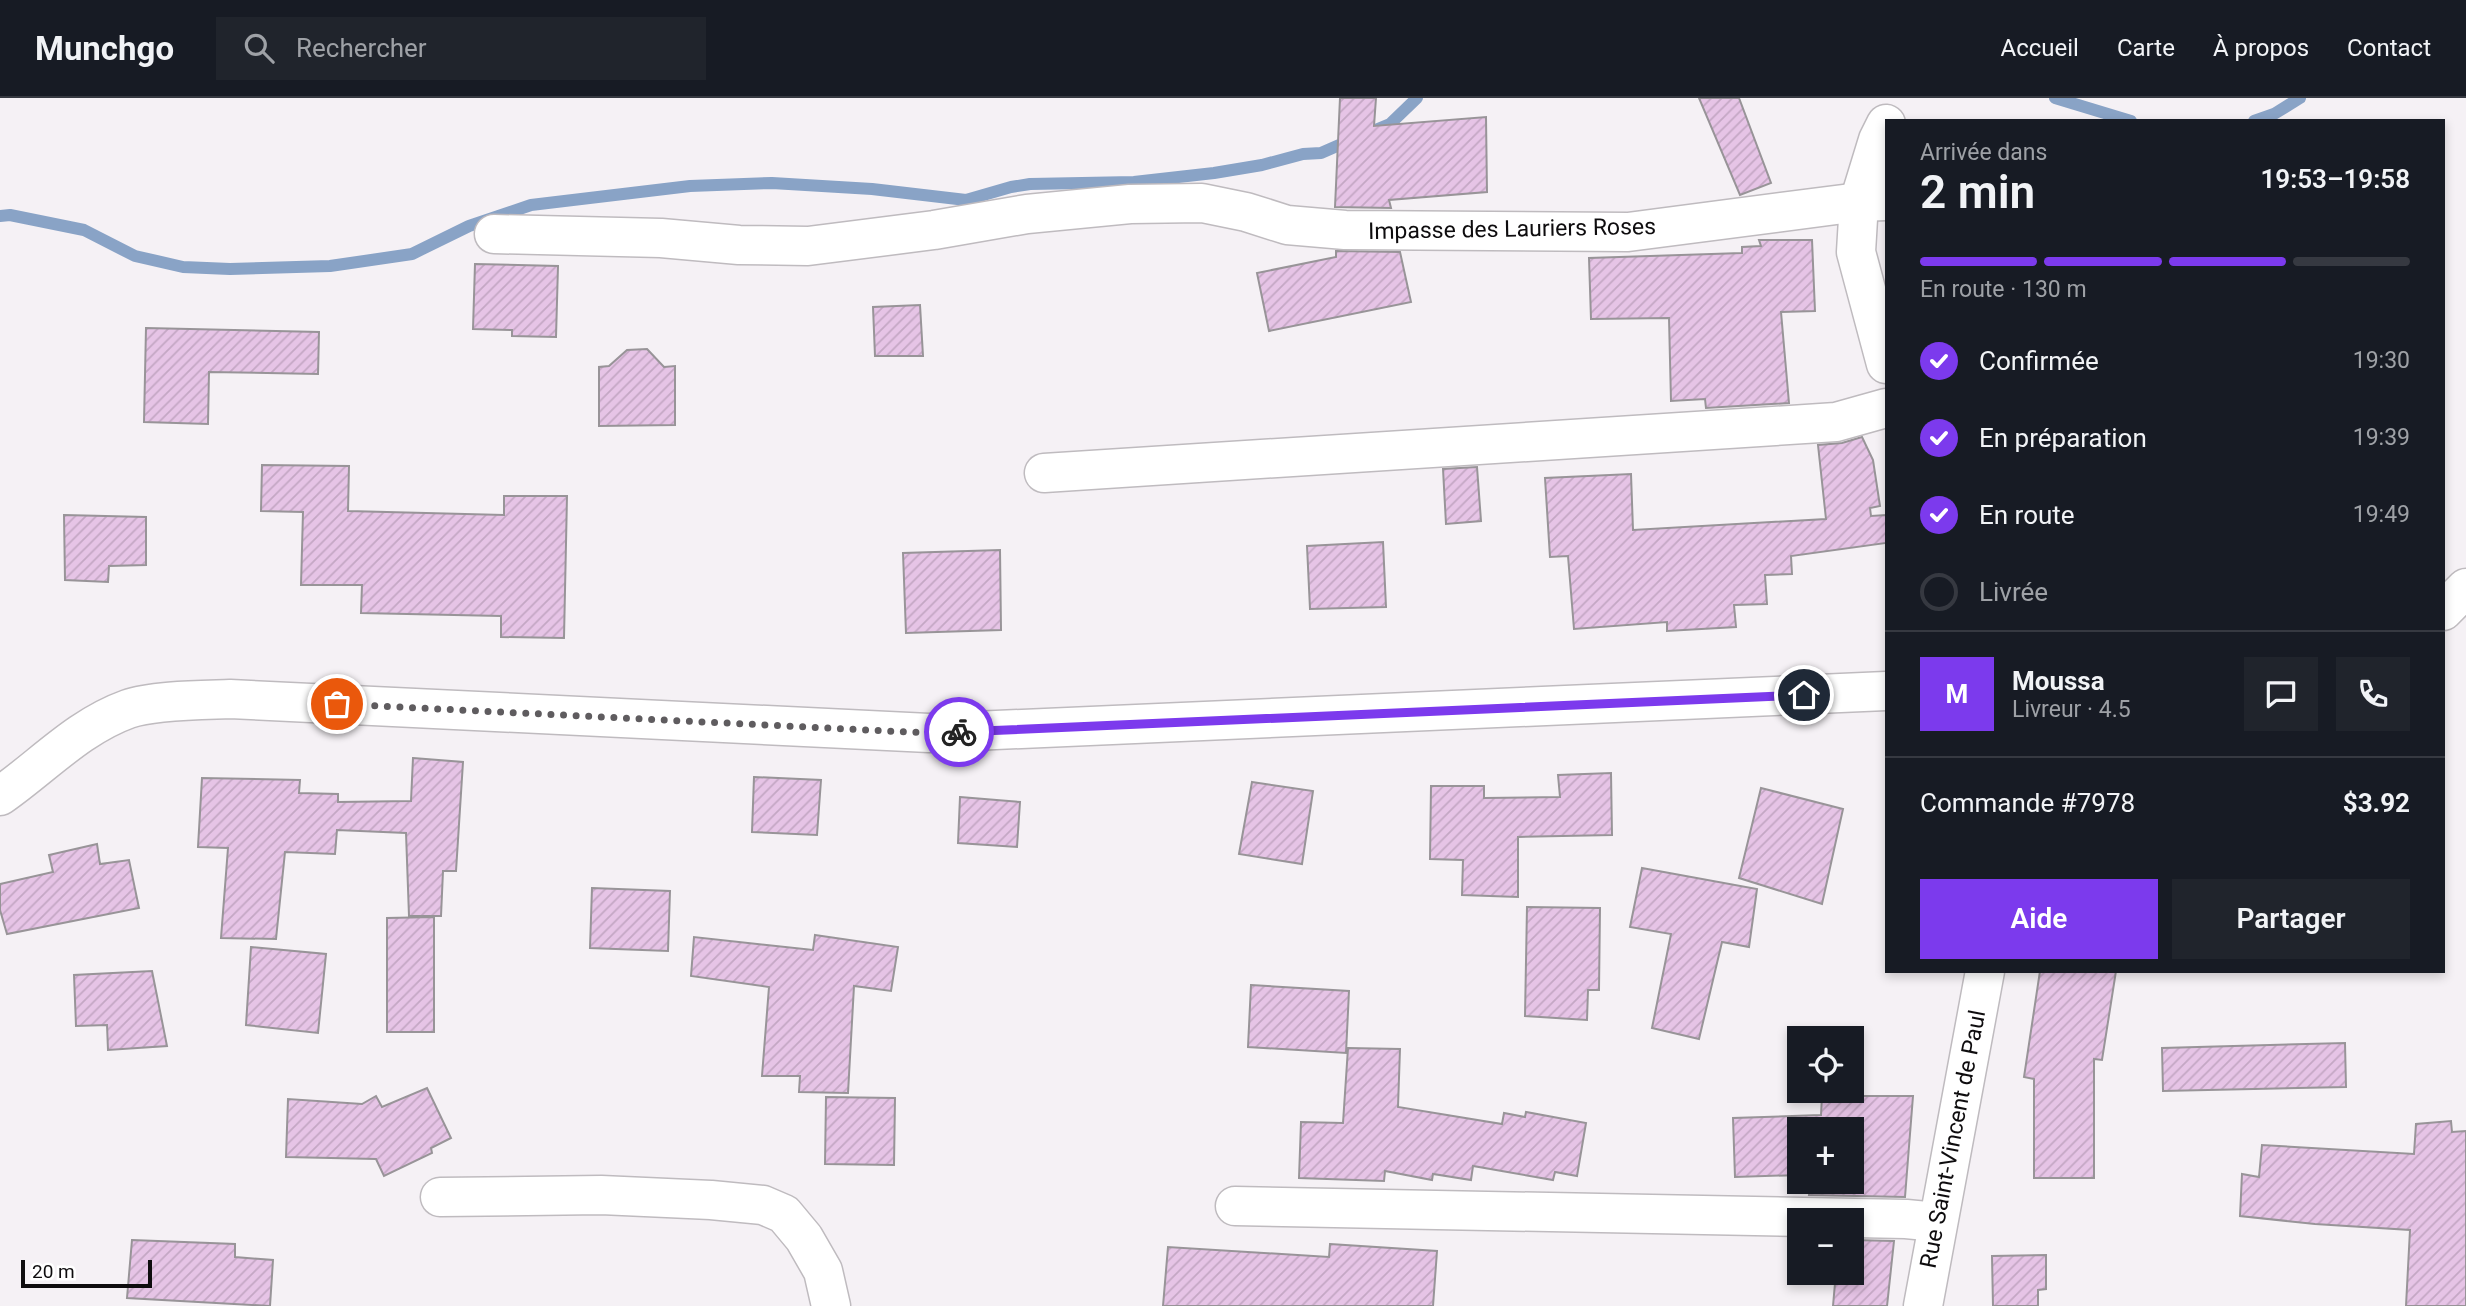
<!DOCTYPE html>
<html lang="fr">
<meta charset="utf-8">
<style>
body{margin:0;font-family:Roboto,sans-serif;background:#20242c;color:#f1f3f6;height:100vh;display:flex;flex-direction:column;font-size:26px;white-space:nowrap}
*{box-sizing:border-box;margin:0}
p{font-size:23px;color:#9ea1a6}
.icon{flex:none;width:38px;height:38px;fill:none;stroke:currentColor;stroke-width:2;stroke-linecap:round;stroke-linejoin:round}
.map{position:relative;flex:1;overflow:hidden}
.panel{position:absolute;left:1885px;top:21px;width:560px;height:854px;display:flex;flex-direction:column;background:#171b24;border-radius:0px;box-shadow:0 4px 10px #0003}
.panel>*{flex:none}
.tools{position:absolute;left:1787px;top:928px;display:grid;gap:14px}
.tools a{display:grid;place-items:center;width:77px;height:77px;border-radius:0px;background:#171b24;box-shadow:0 4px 10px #0003;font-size:35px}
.scale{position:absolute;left:21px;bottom:18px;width:131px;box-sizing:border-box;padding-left:7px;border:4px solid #0e0c0e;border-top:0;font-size:19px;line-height:24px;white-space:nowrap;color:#0e0c0e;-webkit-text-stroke:5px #fff;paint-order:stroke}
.pin{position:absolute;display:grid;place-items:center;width:60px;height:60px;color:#fff;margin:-30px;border:4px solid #fff;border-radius:50%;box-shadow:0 2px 7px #0007}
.courier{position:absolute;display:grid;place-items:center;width:70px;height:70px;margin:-35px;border:5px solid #7c3aed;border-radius:50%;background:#fff;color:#222;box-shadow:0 2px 9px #0007}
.head em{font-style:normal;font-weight:600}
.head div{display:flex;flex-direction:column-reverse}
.head{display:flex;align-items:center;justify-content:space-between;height:119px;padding:0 35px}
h1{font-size:46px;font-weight:600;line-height:52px}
.bar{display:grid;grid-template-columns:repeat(4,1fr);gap:10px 7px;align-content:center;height:84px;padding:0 35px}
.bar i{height:9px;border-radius:5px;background:#363941}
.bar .on{background:#7c3aed}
.bar p{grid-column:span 4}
.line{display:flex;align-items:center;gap:18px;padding:0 35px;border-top:2px solid #363941}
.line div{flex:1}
.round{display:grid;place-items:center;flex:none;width:74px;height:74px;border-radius:0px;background:#20242c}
ol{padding:0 35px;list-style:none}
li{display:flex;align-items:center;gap:21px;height:77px}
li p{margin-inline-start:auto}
li .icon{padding:7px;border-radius:50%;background:#7c3aed;color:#fff;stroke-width:4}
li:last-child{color:#9ea1a6}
li i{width:38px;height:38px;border:4px solid #363941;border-radius:50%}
.cta{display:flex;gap:14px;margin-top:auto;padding:14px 35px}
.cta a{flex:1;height:80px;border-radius:0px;background:#7c3aed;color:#fff;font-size:28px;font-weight:600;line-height:80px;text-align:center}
.cta a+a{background:#20242c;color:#f1f3f6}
header{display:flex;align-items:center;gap:42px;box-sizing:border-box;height:98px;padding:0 35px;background:#171b24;border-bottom:2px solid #363941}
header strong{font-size:33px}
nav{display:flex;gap:38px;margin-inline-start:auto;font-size:24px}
.search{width:490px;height:63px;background:#20242c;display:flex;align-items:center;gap:18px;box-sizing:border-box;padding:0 24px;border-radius:0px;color:#9ea1a6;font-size:26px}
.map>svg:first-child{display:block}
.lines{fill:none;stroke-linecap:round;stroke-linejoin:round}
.stream{stroke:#89a3c6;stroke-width:12}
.building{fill:url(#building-hatch);stroke:#989498;stroke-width:2}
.minor-casing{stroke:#bfbbbf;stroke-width:41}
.minor{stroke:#fff;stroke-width:38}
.done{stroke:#5f5c5f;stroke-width:7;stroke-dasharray:0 12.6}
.route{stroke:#7c3aed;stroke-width:9}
.labels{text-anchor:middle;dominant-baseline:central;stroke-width:5;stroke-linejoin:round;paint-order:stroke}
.street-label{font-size:23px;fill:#0e0c0e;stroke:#fff}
</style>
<header>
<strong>Munchgo</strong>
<div class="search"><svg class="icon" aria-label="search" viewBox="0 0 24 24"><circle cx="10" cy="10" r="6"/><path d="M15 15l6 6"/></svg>Rechercher</div>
<nav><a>Accueil</a><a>Carte</a><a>À propos</a><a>Contact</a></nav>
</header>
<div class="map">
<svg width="2466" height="1208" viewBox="0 0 2466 1208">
<defs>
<pattern id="building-hatch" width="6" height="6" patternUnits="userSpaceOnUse" patternTransform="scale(1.75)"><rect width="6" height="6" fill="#e6c4e6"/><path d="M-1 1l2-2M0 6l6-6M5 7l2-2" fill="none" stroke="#c4a7c4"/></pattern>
</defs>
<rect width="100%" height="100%" fill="#f5f1f5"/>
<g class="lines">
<!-- stream -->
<g class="stream">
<polyline points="2055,0 2131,23"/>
<polyline points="2254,23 2274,16 2300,0"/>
<polyline points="1373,33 1390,26 1417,0"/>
<polyline points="0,118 10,117 84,132 135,158 183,169 230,171 330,168 412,156 469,128 531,107 690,88 772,85 872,91 966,102 1011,89 1030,86 1134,84 1214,75 1262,67 1303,56 1321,55 1353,41"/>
</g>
</g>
<!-- building -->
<g class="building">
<polygon points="1340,0 1376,0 1374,28 1486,19 1487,94 1389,102 1391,110 1335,109"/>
<polygon points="1699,0 1739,0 1771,85 1740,97"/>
<polygon points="1759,142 1812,142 1815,213 1781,214 1789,305 1706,310 1705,301 1671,303 1669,220 1591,221 1589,160 1742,155 1742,149 1761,148"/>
<polygon points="1336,153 1400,154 1411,204 1269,233 1257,175 1336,159"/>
<polygon points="475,166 558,168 556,239 512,238 512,232 473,231"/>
<polygon points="920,207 923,258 875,258 873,209"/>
<polygon points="146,230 319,234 318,276 209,274 208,326 144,324"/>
<polygon points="647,251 664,269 675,268 675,327 599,328 599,269 609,268 627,252"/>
<polygon points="1862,339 1873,362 1880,408 1870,410 1871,418 1886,417 1886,445 1791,458 1792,476 1765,477 1767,506 1734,507 1736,529 1667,533 1667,524 1574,531 1568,458 1550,459 1545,380 1631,376 1633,432 1826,421 1818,347 1842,345"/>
<polygon points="262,367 349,368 348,413 504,417 504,398 567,398 564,540 501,539 501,518 361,515 362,487 301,487 303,414 261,413"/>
<polygon points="1477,369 1481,423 1446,426 1443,371"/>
<polygon points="64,417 146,419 146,467 109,468 108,484 65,482"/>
<polygon points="1383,444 1386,509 1310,511 1307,448"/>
<polygon points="1000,452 1001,532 906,535 903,455"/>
<polygon points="413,660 463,664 456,773 443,773 441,818 409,818 406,735 337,732 335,756 285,754 276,841 221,840 228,750 198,749 202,680 300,682 299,695 338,696 338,704 411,703"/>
<polygon points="1611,675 1612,737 1518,739 1518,799 1462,797 1463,762 1430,761 1431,688 1484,688 1484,700 1560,699 1558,677"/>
<polygon points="754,679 821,682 817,737 752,734"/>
<polygon points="1252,684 1313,693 1302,766 1239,756"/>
<polygon points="1761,690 1843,711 1822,806 1739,780"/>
<polygon points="960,699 1020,704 1017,749 958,745"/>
<polygon points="97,746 100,766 129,762 139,810 7,836 0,812 0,786 53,774 49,757"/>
<polygon points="1642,770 1757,791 1749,849 1722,844 1699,941 1652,930 1671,836 1630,829"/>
<polygon points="592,790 670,793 668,853 590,850"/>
<polygon points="1527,809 1600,810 1599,892 1588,892 1587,922 1525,918"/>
<polygon points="434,819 434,934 387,934 387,820"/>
<polygon points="815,837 898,849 891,893 854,888 848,995 799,994 800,978 762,978 769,889 691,878 694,839 813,852"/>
<polygon points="251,849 326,856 318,935 246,927"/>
<polygon points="152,873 167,948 108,952 107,927 76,928 74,877"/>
<polygon points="2040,873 2116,873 2102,962 2094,961 2094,1080 2034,1080 2034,981 2024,979"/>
<polygon points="1251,887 1349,893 1346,955 1248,949"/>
<polygon points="2345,945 2346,989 2163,993 2162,950"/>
<polygon points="1348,950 1400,951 1398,1009 1502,1026 1504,1015 1525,1019 1526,1014 1586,1025 1577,1078 1555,1074 1553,1082 1473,1068 1471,1082 1433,1076 1432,1082 1385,1073 1384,1083 1299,1080 1301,1024 1343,1025"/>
<polygon points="427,990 451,1040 431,1050 432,1055 384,1078 376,1061 286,1059 288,1001 362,1006 376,998 382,1009"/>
<polygon points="1822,998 1913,998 1905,1099 1809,1097 1811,1083 1852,1083 1852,1031 1799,1031 1799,1077 1735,1079 1733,1020 1821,1017"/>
<polygon points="826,999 895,1000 894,1067 825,1066"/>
<polygon points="2451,1023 2452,1034 2466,1033 2466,1208 2406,1208 2410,1132 2315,1126 2240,1118 2242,1076 2259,1079 2262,1047 2414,1056 2416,1026"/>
<polygon points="132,1142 235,1146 235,1159 273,1162 270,1208 127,1200"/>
<polygon points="1852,1142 1894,1143 1887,1208 1833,1208 1836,1174 1852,1174"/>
<polygon points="1330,1146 1437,1153 1433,1208 1163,1208 1168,1149 1329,1159"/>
<polygon points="2046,1157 2046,1191 2038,1192 2038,1208 1993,1208 1992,1158"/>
</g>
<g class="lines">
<!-- minor casing -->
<g class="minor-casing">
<g id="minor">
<polyline points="1886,26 1878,42 1859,104 1856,154 1886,266"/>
<polyline points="494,136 661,140 739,147 808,148 934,132 1027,116 1130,106 1202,105 1246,114 1287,127 1345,132 1628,134 1859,104 1886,103"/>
<polyline points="1044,375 1836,324 1886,310"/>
<polyline points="2443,513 2466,490"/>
<path d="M0 698C43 668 78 629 128 611 152 602 204 602 230 601L929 635 1886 593"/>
<polyline points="440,1099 601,1097 711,1102 763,1107 784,1116 804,1140 823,1173 831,1208"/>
<polyline points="1235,1108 1906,1121 1937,1124"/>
<polyline points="1923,1208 1985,873"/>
</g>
</g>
<!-- minor -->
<use href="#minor" class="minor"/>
</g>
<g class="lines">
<!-- done -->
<polyline class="done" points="337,606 929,635 959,634"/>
<!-- route -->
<polyline class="route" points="959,634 1804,597"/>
</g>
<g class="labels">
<!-- street labels -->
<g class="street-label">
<text transform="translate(1512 131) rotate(-1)">Impasse des Lauriers Roses</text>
<text transform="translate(1953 1041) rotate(-79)">Rue Saint-Vincent de Paul</text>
</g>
</g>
</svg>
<div class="tools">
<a><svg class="icon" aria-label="locate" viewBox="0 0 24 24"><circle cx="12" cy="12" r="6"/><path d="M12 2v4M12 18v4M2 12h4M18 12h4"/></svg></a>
<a>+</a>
<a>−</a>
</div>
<div class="scale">20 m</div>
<div class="pin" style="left:337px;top:606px;background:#ea580c"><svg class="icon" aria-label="bag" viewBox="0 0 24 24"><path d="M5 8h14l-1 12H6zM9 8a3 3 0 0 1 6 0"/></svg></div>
<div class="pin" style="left:1804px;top:597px;background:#1f2937"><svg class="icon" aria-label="home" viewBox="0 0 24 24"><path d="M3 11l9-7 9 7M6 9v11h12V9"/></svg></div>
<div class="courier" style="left:959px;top:634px"><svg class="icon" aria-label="bike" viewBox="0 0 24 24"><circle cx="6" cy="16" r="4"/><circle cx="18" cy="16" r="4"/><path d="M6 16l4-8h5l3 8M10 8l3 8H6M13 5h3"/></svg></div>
<section class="panel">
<div class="head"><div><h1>2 min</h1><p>Arrivée dans</p></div><em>19:53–19:58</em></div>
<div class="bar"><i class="on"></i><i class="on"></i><i class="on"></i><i></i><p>En route · 130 m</p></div>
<ol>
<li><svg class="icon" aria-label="check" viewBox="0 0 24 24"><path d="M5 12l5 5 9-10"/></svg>Confirmée<p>19:30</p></li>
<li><svg class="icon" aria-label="check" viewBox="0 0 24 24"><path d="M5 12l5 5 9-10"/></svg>En préparation<p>19:39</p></li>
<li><svg class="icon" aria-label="check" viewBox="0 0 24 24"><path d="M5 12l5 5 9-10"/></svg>En route<p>19:49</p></li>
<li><i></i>Livrée</li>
</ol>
<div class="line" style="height:126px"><b class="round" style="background:#7c3aed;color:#fff">M</b><div><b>Moussa</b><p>Livreur · 4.5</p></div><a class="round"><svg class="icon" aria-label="chat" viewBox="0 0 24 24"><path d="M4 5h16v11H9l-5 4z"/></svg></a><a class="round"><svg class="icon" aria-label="phone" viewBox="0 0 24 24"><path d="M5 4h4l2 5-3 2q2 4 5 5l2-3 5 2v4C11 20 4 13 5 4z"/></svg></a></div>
<div class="line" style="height:91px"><div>Commande #7978</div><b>$3.92</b></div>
<div class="cta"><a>Aide</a><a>Partager</a></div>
</section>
</div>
